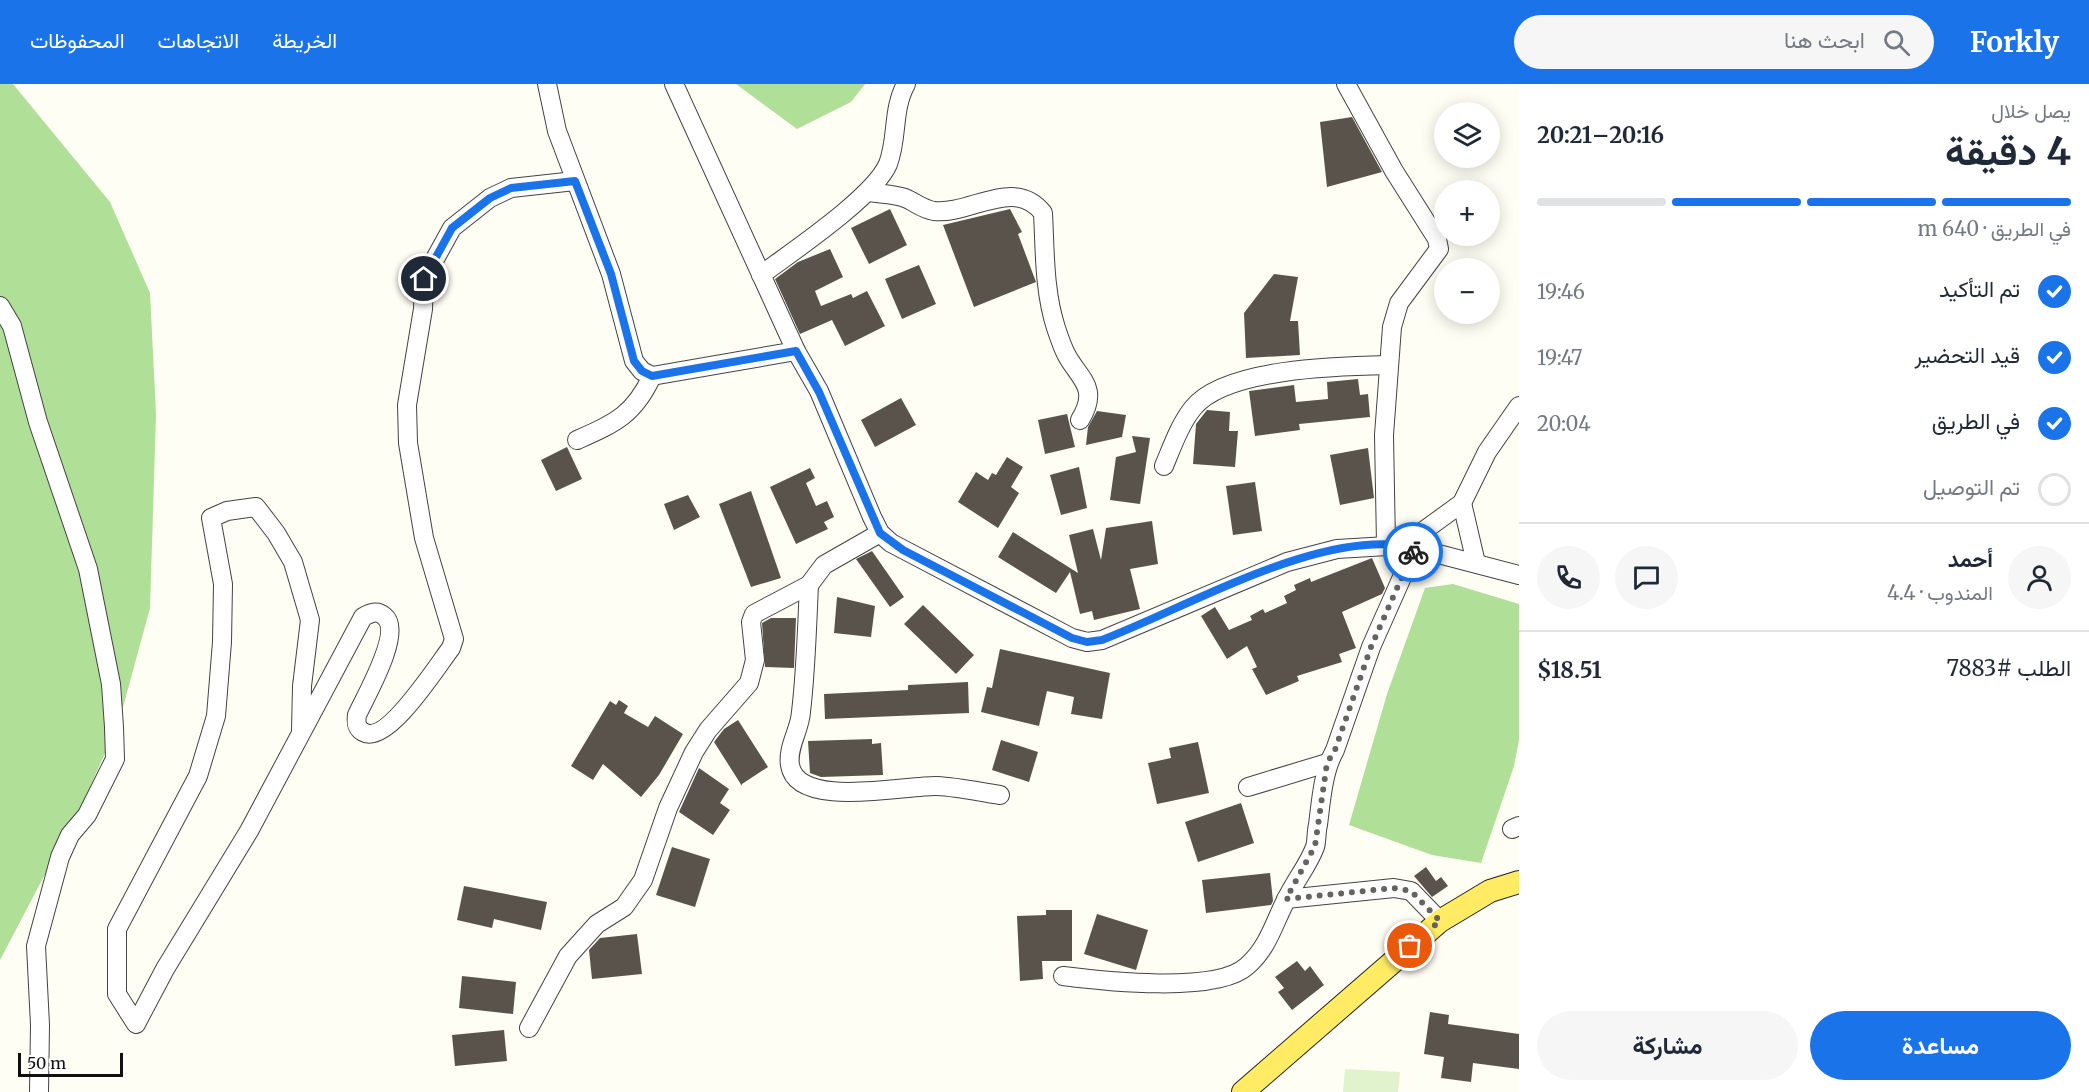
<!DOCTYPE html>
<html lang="ar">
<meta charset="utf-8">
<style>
body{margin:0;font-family:Merriweather,Vazirmatn,serif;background:#f6f6f7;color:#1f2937;direction:rtl;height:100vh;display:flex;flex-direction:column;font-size:22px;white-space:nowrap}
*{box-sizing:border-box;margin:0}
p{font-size:20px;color:#747a83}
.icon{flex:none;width:33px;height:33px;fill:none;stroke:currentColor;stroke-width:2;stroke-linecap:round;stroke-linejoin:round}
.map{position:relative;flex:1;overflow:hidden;direction:ltr}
.details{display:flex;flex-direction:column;background:#fff;width:570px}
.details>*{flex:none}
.tools{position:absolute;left:1434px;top:18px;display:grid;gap:12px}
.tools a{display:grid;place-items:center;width:66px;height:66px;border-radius:50%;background:#fff;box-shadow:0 3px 15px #0003;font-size:30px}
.scale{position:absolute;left:18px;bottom:15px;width:105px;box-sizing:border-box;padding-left:6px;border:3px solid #101010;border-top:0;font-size:16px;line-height:21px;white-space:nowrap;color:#101010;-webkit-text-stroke:4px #fff;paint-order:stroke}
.pin{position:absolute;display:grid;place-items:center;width:51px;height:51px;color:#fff;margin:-26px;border:3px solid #fff;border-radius:50%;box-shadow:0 2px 6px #0007}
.courier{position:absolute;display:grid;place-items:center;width:60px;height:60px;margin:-30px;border:4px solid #1a73e8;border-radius:50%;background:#fff;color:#222;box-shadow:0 2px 8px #0007}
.head em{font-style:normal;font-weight:700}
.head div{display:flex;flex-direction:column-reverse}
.head{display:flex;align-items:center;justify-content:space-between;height:102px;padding:0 18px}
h1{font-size:39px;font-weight:700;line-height:45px}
.bar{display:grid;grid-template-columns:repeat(4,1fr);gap:9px 6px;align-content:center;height:72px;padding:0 18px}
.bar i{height:8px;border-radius:4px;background:#e0e1e3}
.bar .active{background:#1a73e8}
.bar p{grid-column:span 4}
.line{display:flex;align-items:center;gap:15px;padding:0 18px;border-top:2px solid #e0e1e3}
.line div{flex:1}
.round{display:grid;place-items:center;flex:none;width:63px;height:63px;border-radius:32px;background:#f6f6f7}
ol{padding:0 18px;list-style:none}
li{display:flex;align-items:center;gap:18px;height:66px}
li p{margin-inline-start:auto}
li .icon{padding:6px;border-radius:50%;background:#1a73e8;color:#fff;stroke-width:4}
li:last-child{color:#747a83}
li i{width:33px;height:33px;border:3px solid #e0e1e3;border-radius:50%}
.cta{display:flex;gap:12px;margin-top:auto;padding:12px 18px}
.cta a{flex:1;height:69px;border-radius:36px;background:#1a73e8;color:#fff;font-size:24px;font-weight:700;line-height:69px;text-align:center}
.cta a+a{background:#f6f6f7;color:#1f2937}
header{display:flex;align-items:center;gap:36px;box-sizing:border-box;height:84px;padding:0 30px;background:#1a73e8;color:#fff}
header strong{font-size:28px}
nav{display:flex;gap:33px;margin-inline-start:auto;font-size:21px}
.search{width:420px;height:54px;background:#f6f6f7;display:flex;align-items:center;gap:15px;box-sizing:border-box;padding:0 21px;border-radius:33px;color:#747a83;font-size:22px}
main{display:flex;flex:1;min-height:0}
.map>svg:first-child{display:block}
.forest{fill:#b0df98}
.pitch{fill:#e1f3cc}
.building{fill:#5a534c}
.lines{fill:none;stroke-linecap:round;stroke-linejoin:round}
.minor-casing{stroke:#434343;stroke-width:20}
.major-casing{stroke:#212121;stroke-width:24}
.minor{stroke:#fff;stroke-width:18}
.major{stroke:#ffeb64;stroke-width:22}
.done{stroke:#646360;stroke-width:6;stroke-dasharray:0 10.8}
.route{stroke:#1a73e8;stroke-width:8}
</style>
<header>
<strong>Forkly</strong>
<div class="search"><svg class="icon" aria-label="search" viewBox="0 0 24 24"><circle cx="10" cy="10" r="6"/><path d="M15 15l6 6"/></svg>ابحث هنا</div>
<nav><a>الخريطة</a><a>الاتجاهات</a><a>المحفوظات</a></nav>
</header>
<main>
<section class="details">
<div class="head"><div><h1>4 دقيقة</h1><p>يصل خلال</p></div><em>20:16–20:21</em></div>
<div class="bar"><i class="active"></i><i class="active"></i><i class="active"></i><i></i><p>في الطريق · 640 m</p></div>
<ol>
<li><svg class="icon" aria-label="check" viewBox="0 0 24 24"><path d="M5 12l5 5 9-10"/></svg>تم التأكيد<p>19:46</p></li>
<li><svg class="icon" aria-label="check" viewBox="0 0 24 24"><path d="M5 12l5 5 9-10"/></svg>قيد التحضير<p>19:47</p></li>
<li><svg class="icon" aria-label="check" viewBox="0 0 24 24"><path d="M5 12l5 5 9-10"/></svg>في الطريق<p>20:04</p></li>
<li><i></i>تم التوصيل</li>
</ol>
<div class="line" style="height:108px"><a class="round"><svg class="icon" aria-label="person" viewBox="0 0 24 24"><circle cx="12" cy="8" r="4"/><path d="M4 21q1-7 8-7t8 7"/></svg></a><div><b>أحمد</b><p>المندوب · 4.4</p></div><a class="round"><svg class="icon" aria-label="chat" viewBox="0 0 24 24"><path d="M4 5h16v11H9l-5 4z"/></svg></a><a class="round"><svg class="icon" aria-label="phone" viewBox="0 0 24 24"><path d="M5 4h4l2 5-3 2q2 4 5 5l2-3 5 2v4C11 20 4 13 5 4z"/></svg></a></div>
<div class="line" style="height:78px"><div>الطلب #7883</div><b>$18.51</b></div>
<div class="cta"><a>مساعدة</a><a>مشاركة</a></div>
</section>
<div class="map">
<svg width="1519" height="1008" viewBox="0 0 1519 1008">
<rect width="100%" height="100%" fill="#fffef4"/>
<!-- forest -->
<g class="forest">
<polygon points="0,0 13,0 110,118 150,209 156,330 150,524 119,638 84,716 0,876"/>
<polygon points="736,0 865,0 851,18 797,45"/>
<polygon points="1453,500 1519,520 1519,656 1514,682 1481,779 1432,771 1349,741 1387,610 1425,504"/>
</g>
<!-- pitch -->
<polygon class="pitch" points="1345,985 1400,988 1398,1008 1343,1008"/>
<!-- building -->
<g class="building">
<polygon points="1352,33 1382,88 1327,103 1320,38"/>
<polygon points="890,125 907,161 869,180 851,144"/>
<polygon points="1010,125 1022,148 1018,150 1036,198 974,223 943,141"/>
<polygon points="830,165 843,193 815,207 821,222 851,210 853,214 867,207 885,242 845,262 832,236 800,250 775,195 798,178"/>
<polygon points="919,181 936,220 902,235 885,195"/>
<polygon points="1274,190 1298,193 1290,237 1298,237 1300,271 1246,274 1244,229"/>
<polygon points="1358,295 1360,311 1368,310 1370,333 1299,340 1300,346 1255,352 1249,307 1294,301 1296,318 1328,315 1327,298"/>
<polygon points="901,314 916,341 875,363 861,336"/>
<polygon points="1207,326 1230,328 1229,347 1238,347 1235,383 1193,380 1196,340"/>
<polygon points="1097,327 1126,331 1122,353 1086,361 1088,343"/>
<polygon points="1067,330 1075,363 1045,370 1038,336"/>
<polygon points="1132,352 1150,354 1140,420 1110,416 1116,373 1136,368"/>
<polygon points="567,363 582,395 556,407 541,376"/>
<polygon points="1368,364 1374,414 1340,421 1330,371"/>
<polygon points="1007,373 1023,383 1011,403 1019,409 998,444 958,418 976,388 988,396 992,389 996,391"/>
<polygon points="1079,383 1087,424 1061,431 1050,391"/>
<polygon points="810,384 815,394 806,399 816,422 827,417 834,433 824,438 828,445 796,460 770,403"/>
<polygon points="1255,398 1262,447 1233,451 1226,402"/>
<polygon points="751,407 781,494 751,503 719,420"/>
<polygon points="688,411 700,433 674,446 664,420"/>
<polygon points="1152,437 1158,480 1130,485 1140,525 1094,536 1092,527 1080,530 1070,488 1056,509 998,473 1013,448 1078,489 1069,451 1093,445 1101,476 1106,444"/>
<polygon points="872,467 904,513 890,523 856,475"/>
<polygon points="1372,474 1385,504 1382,510 1342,528 1356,564 1339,570 1342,578 1297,592 1299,597 1266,611 1252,585 1257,583 1247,562 1227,575 1201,532 1215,523 1229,546 1252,536 1250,532 1263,525 1265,529 1287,519 1284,512 1296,506 1294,501 1310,494 1311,498"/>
<polygon points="837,513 875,522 871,553 834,549"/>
<polygon points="923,521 974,571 956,590 904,540"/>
<polygon points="771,534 796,534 794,584 765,583 762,539"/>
<polygon points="1000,565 1110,589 1102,635 1071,630 1074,613 1047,607 1039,642 981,628 987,603 992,604"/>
<polygon points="968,598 969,629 825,635 824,610 908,606 908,601"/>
<polygon points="619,616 628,622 624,629 648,643 655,632 683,650 659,691 641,713 603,680 593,696 571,682 610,617 616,621"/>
<polygon points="738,636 768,683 742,700 742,702 714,658 724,645"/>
<polygon points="872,655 872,660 881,659 883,691 821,693 810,689 808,657"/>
<polygon points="1001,656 1038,668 1029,698 992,686"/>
<polygon points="1198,658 1209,709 1157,720 1148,679 1171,674 1169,664"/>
<polygon points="699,684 729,705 720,719 730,726 713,751 679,728"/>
<polygon points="1241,719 1254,759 1198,778 1185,738"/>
<polygon points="672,763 710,775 695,823 656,811"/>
<polygon points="1426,783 1436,797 1441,793 1448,802 1432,813 1414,792"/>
<polygon points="1270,789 1273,817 1271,821 1206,829 1202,796"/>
<polygon points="464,802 547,818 541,846 494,835 492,844 457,836"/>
<polygon points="1046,826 1072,826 1072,877 1042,877 1043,895 1020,897 1017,832 1046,831"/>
<polygon points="1097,830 1148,846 1136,886 1084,870"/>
<polygon points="637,850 642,890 592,895 589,866 600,854"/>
<polygon points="1297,877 1305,887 1310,882 1324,901 1292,926 1278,908 1284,904 1275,893"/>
<polygon points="462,892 516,898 513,930 459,924"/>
<polygon points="1430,928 1449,931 1448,940 1519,950 1519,985 1473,979 1471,998 1441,994 1444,973 1424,970"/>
<polygon points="504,946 507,977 455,982 452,951"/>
</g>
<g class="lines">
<!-- minor casing -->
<g class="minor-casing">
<g id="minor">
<polyline points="547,0 557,47 611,190 634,277 642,287 652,292 796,267"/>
<polyline points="674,0 796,267 819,307 872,433 880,449 891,459 1072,554 1087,558 1102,556 1287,478 1337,465 1404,461 1519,491"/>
<polyline points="1346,0 1394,87 1437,155 1439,165 1399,219 1392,243 1384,351 1386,460"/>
<path d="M868 108C879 110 894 110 905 114 915 118 922 125 934 127 971 131 1014 92 1043 129 1045 167 1044 207 1056 244 1059 253 1062 262 1066 270 1079 295 1100 303 1080 336"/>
<path d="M761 191C793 167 874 113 888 80 898 54 892 25 906 0"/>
<polyline points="0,222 12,242 38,338 88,485 111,600 114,643 115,675 87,731 70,751 60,773 36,862 40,941 39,1008"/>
<path d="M577 356C615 339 634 331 652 292"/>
<path d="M1164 382C1172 363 1180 340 1193 324 1225 284 1340 282 1389 281"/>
<polyline points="1462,419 1476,479"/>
<polyline points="1404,461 1462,419 1487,368 1519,322"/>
<path d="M809 501C807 543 806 586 801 628 800 646 787 663 790 681 797 726 906 701 937 702 958 703 980 708 1000 711"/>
<path d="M301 647 302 602 310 536 293 478 276 449 256 423 227 427 211 434 223 500 222 558 216 632 198 692 117 845V910L136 940 165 885 249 747 363 533C370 529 377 526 384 532 404 547 365 613 357 631 356 638 356 644 363 648 387 662 437 582 451 564L454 555 424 454 408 359 407 321 423 225 424 195 452 144 490 114 511 104 575 97"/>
<polyline points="1248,703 1327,679"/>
<polyline points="1512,745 1519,742"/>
<polyline points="1286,815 1394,804 1411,807 1440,837"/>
<path d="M1063 892C1102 897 1217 910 1247 882 1268 864 1274 839 1286 816 1294 798 1308 782 1315 763 1317 757 1316 748 1318 741 1321 717 1323 687 1335 666L1371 563 1415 464"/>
<polyline points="529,944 568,872 597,840 624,823 643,796 668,724 694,668 708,646 749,599 755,576 751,538 754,530 809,501 824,481 880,449"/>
</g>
</g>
<!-- major casing -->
<g class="major-casing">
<polyline id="major" points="1243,1008 1440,837 1490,807 1519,798"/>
</g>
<!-- minor -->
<use href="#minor" class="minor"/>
<!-- major -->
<use href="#major" class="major"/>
</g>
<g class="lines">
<!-- done -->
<polyline class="done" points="1410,862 1440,837 1411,807 1394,804 1286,815 1315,762 1327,679 1335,666 1371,563 1413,468"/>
<!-- route -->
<path class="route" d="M424 195 452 144 490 114 511 104 575 97 611 190 634 277 642 287 652 292 796 267 819 308 880 449 903 466 1072 554 1087 558 1102 556C1187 524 1324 442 1415 464L1413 468"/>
</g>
</svg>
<div class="tools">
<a><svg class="icon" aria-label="layers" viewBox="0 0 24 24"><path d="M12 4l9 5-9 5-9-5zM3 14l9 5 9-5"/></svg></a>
<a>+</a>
<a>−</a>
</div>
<div class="scale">50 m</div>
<div class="pin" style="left:1410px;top:862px;background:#ea580c"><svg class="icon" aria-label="bag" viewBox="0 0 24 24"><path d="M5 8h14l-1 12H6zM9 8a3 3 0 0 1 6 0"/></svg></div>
<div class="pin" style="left:424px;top:195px;background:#1f2937"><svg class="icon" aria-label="home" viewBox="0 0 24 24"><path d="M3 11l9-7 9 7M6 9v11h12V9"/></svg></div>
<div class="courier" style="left:1413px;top:468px"><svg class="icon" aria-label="bike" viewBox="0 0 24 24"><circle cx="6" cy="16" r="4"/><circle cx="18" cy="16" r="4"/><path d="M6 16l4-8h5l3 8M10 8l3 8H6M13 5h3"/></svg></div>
</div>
</main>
